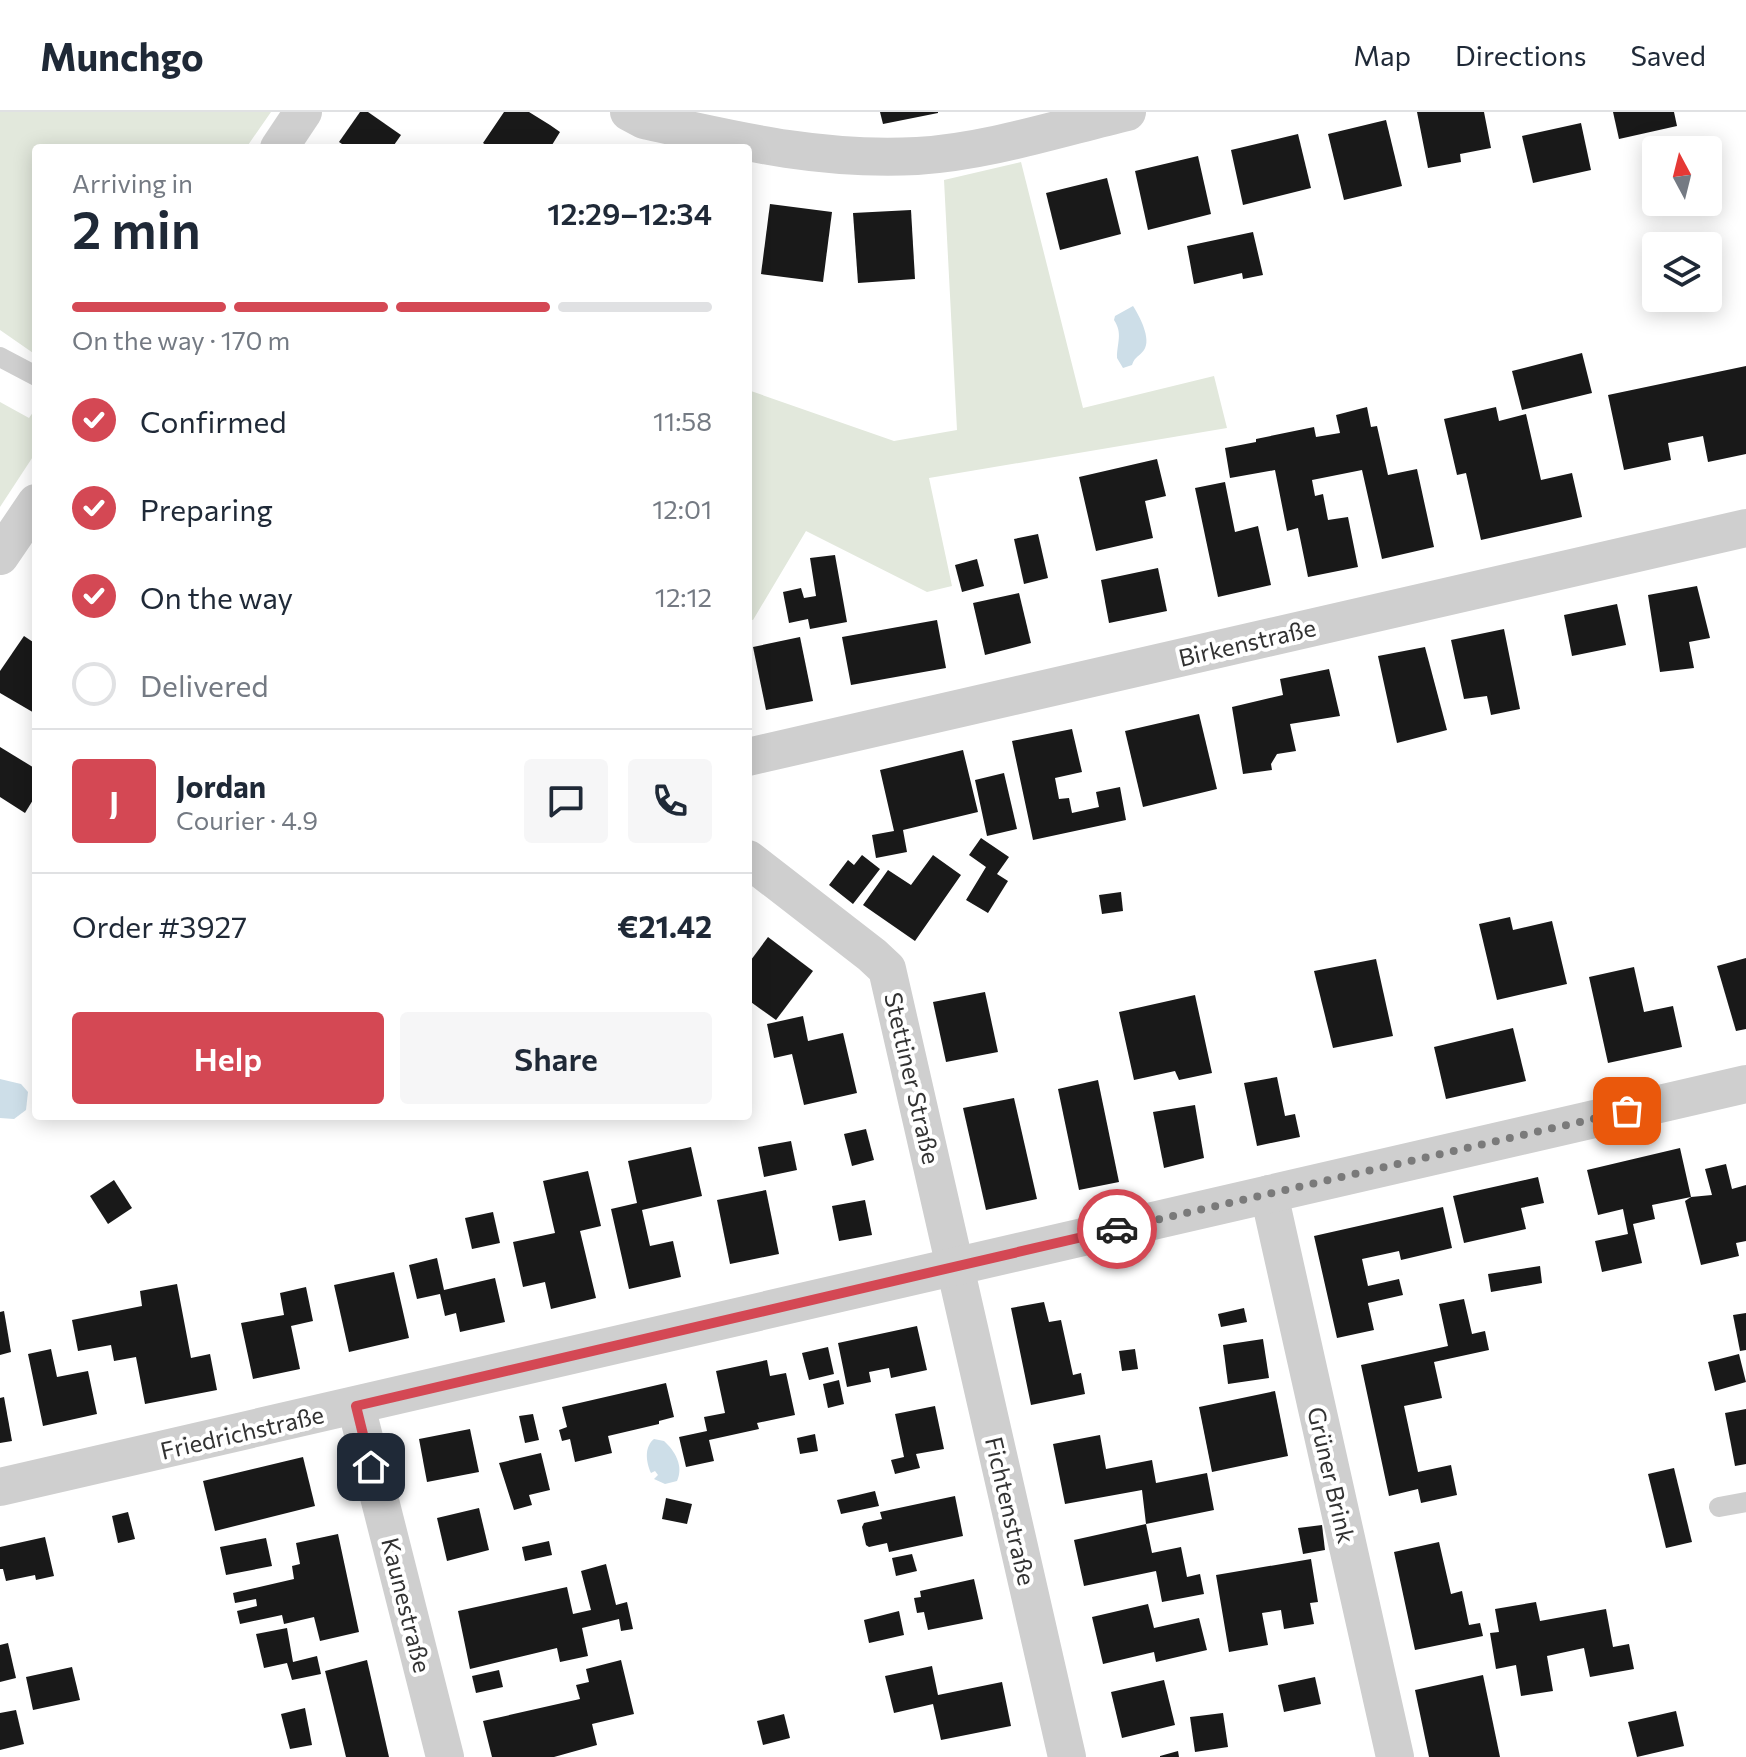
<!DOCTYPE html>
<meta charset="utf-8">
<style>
body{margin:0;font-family:Commissioner,sans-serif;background:#f6f6f7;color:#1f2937;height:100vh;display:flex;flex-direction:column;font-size:30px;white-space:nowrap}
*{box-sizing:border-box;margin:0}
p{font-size:26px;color:#747a83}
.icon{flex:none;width:44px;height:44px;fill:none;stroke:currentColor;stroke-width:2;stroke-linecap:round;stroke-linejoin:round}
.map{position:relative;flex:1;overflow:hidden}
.panel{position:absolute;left:32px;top:32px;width:720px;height:976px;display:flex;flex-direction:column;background:#fff;border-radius:8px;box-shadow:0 4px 20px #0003}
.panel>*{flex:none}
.needle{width:52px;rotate:353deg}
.tools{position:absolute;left:1642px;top:24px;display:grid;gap:16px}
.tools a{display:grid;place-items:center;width:80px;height:80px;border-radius:8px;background:#fff;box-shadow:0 4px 20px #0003;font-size:40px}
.pin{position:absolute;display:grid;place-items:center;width:68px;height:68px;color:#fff;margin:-34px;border-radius:16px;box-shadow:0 4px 12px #0006}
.courier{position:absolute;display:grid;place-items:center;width:80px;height:80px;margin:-40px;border:6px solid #d44854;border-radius:50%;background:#fff;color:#222;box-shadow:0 2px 10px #0007}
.summary em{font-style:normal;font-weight:600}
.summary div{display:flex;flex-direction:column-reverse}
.summary{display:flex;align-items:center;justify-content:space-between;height:136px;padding:0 40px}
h1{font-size:52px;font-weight:600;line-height:60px}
.bar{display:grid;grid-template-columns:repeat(4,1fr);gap:12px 8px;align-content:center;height:96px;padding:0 40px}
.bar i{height:10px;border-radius:6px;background:#e0e1e3}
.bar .current{background:#d44854}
.bar p{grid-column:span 4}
.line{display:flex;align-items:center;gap:20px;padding:0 40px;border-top:2px solid #e0e1e3}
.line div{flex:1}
.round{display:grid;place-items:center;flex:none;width:84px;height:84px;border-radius:8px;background:#f6f6f7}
ol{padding:0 40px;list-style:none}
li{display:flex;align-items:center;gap:24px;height:88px}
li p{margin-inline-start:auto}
li .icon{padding:8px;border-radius:50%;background:#d44854;color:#fff;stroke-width:4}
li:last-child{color:#747a83}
li i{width:44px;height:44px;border:4px solid #e0e1e3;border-radius:50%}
.action{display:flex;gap:16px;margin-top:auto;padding:16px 40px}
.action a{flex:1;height:92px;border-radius:8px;background:#d44854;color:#fff;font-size:32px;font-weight:600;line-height:92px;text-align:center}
.action a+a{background:#f6f6f7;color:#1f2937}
header{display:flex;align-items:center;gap:48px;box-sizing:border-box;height:112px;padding:0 40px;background:#fff;border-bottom:2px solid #e0e1e3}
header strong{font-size:38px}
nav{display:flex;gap:44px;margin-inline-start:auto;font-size:28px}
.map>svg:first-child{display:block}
.green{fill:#e2e8dc}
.water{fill:#cddee8}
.building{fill:#191919}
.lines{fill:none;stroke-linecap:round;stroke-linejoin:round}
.lane{stroke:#cfcfcf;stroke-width:20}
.street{stroke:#cfcfcf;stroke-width:38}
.done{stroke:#7a7a7a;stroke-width:8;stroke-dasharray:0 14.4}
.route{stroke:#d44854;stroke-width:10}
.labels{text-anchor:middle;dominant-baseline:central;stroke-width:8;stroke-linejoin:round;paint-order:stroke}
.street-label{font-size:24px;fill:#323232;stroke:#fff}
</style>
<header>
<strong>Munchgo</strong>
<nav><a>Map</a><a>Directions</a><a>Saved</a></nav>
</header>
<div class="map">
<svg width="1746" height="1645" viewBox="0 0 1746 1645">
<rect width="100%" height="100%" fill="#fff"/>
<!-- green -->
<g class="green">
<polygon points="0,0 271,0 246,36 36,36 36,243 0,218"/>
<polygon points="1021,50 1083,296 1214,264 1227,316 929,366 952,474 927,480 806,419 753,508 748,507 748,278 894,329 957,318 944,68"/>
<polygon points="0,290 29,306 36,296 36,340 0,395"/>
</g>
<!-- water -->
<g class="water">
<path d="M1133 194C1139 203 1152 227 1144 238 1139 245 1135 244 1132 253L1123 256 1117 246C1117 230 1123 222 1114 208L1115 204Z"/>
<polygon points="0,967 21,972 28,980 26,998 14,1007 0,1006"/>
<path d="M654 1327 664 1329C675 1339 684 1354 677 1369L665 1372 654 1367 658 1363 655 1359 651 1361C646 1350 644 1335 654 1327Z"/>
</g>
<!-- building -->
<g class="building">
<polygon points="360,0 368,0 401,23 392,36 348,36 339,30"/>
<polygon points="504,0 529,0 550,13 560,20 552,33 559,36 490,36 483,31"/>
<polygon points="880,0 938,0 938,1 883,12"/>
<polygon points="1417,0 1484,0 1491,36 1460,42 1461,50 1428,56"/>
<polygon points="1613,0 1674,0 1677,14 1619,27"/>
<polygon points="1386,8 1402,74 1344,88 1328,22"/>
<polygon points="1581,11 1591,58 1533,71 1522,24"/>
<polygon points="1298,22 1311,76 1243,93 1231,38"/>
<polygon points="1704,27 1707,38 1671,38 1671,34"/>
<polygon points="1198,44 1211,102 1148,118 1135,59"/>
<polygon points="1107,66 1121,122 1060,138 1046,81"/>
<polygon points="770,92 832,100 823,170 761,162"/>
<polygon points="911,98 915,167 858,171 853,101"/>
<polygon points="1253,120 1263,163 1243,167 1242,161 1194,172 1187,134"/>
<polygon points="1582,241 1592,281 1522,298 1512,259"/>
<polygon points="1746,254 1746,342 1708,350 1703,324 1668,331 1671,348 1624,358 1608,283"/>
<polygon points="1367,295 1371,315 1377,314 1388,363 1417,357 1434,435 1382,447 1362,358 1312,368 1315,384 1323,382 1328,408 1348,405 1358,455 1308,465 1298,416 1287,419 1275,358 1230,366 1225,336 1256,330 1256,327 1314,315 1316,325 1340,321 1336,303"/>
<polygon points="1496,295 1499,309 1526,302 1541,368 1572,361 1582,405 1481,428 1466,361 1457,363 1444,307"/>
<polygon points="1157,347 1166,384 1145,389 1153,426 1096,439 1079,365"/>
<polygon points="1225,370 1235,420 1258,414 1271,473 1218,485 1195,376"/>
<polygon points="1038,422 1048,466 1024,472 1014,427"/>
<polygon points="835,443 847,510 810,517 808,507 789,511 783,480 801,476 804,486 816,484 810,446"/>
<polygon points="977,447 984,474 962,480 955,453"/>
<polygon points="1158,456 1167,499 1109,511 1101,468"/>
<polygon points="1697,474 1710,526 1689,530 1694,556 1660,560 1648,483"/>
<polygon points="1019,481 1031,531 985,543 973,491"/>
<polygon points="1617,492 1626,533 1572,544 1564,503"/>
<polygon points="937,508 946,556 851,573 842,525"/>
<polygon points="1504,517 1520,597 1491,603 1487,584 1464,587 1451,528"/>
<polygon points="24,524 36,532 36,602 0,581 0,559"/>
<polygon points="800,525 813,589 766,598 753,535"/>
<polygon points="1425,535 1447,618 1397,631 1378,544"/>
<polygon points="1329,557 1340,604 1290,612 1296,639 1277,642 1271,652 1272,658 1243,662 1232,595 1283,583 1280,567"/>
<polygon points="1199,602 1217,677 1143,695 1125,619"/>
<polygon points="1072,617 1082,660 1055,666 1059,687 1069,686 1072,701 1099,695 1096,680 1120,675 1126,708 1033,728 1012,629"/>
<polygon points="0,635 36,657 36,683 25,701 0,685"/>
<polygon points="963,638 978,700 903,718 907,740 876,746 872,723 894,719 880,658"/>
<polygon points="1004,661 1017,717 987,724 975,668"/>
<polygon points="981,726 1009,745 997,762 1008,769 988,801 966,788 986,755 969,743"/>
<polygon points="862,743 880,757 853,792 829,773 848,748 854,753"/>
<polygon points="933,743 961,763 915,829 863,793 888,758 911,773"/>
<polygon points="1121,780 1123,799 1102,802 1099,783"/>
<polygon points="1510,805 1513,818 1552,809 1567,872 1497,888 1479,812"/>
<polygon points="768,825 813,859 776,908 748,888 748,852"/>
<polygon points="1746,846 1746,917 1736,919 1717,854"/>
<polygon points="1376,847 1393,924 1333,936 1314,859"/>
<polygon points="1634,855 1644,900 1673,894 1682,935 1608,951 1589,865"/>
<polygon points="985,880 998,940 946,950 933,890"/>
<polygon points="1195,883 1212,961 1179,968 1175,959 1134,968 1119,900"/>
<polygon points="803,904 808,929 843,921 857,981 804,993 792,942 774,946 767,912"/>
<polygon points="1513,916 1526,969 1446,987 1434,935"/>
<polygon points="1277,965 1285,1004 1295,1002 1300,1025 1257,1034 1244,971"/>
<polygon points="1098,968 1119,1070 1079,1078 1058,977"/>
<polygon points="1014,986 1037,1087 986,1098 963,996"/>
<polygon points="1195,993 1204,1046 1164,1056 1153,1000"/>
<polygon points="866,1017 874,1048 852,1054 844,1022"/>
<polygon points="791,1029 797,1058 764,1065 758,1035"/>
<polygon points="691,1035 702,1084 642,1098 650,1134 673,1129 681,1165 629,1177 611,1097 637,1091 628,1049"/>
<polygon points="1680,1036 1691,1085 1712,1083 1705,1057 1726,1052 1732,1077 1746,1073 1746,1129 1736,1131 1739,1144 1701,1153 1685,1089 1691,1085 1652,1093 1655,1107 1633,1112 1642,1151 1602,1160 1595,1129 1628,1122 1623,1097 1598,1103 1587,1058"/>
<polygon points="588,1059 601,1114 580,1119 596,1186 551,1197 545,1170 523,1175 513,1130 555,1121 543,1069"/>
<polygon points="1538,1065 1544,1091 1521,1096 1526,1117 1464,1131 1453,1084"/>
<polygon points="114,1068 132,1096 108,1112 90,1084"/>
<polygon points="766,1078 779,1142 730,1152 717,1088"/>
<polygon points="865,1088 872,1123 839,1129 832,1094"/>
<polygon points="1443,1095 1452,1136 1401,1148 1399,1139 1362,1147 1368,1174 1399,1167 1403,1183 1368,1191 1374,1218 1337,1226 1314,1124"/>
<polygon points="493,1100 500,1131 472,1137 465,1106"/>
<polygon points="437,1146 444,1178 495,1166 505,1210 460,1220 456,1201 445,1204 440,1182 417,1187 409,1153"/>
<polygon points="1540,1154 1542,1171 1491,1180 1488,1162"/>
<polygon points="394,1160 409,1226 349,1240 334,1173"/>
<polygon points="177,1172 191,1246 210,1242 217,1278 145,1292 136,1245 114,1249 111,1233 78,1239 72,1208 142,1194 140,1179"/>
<polygon points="306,1175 313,1209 291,1214 300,1257 253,1267 241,1211 284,1203 280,1181"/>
<polygon points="1464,1187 1472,1222 1485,1219 1489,1238 1434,1250 1442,1286 1404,1294 1418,1360 1451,1353 1457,1383 1421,1391 1418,1377 1389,1384 1361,1253 1448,1234 1439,1192"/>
<polygon points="1044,1190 1049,1210 1061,1208 1073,1263 1081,1261 1085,1282 1031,1293 1011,1196"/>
<polygon points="1244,1196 1247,1210 1221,1215 1218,1202"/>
<polygon points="4,1199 11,1240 0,1243 0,1200"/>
<polygon points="1746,1201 1746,1238 1740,1239 1733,1203"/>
<polygon points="917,1214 927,1258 891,1266 889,1256 869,1260 871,1270 847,1275 838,1231"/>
<polygon points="1263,1227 1269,1266 1228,1272 1223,1233"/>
<polygon points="828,1235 834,1262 809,1268 802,1241"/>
<polygon points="51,1237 57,1265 88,1259 97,1302 43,1314 28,1242"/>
<polygon points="1135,1237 1138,1257 1122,1259 1119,1239"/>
<polygon points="1739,1242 1746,1270 1715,1279 1708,1250"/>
<polygon points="767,1248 770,1264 786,1261 795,1303 757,1311 759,1317 709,1328 714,1349 686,1355 679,1325 707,1319 704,1305 725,1301 716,1259"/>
<polygon points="839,1268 844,1292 828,1296 823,1272"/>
<polygon points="666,1271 674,1305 659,1309 659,1312 608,1324 612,1341 575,1350 570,1327 562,1329 559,1318 567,1315 562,1295"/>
<polygon points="1275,1279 1288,1344 1212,1360 1199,1295"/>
<polygon points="4,1285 12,1329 0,1331 0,1286"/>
<polygon points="935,1294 944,1337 916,1342 920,1356 895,1362 891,1348 904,1345 895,1302"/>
<polygon points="1746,1297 1746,1352 1735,1354 1725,1301"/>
<polygon points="533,1302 539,1328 525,1331 519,1304"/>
<polygon points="470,1317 479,1360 427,1370 419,1327"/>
<polygon points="815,1322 818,1339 800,1342 797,1326"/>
<polygon points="1100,1323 1106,1357 1152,1348 1156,1371 1207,1361 1214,1398 1146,1412 1142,1378 1065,1392 1053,1332"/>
<polygon points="541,1341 550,1378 529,1383 532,1393 514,1398 499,1351"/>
<polygon points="303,1345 315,1394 215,1419 203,1369"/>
<polygon points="1674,1356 1692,1430 1666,1436 1648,1362"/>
<polygon points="875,1379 879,1394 841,1402 837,1388"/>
<polygon points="955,1384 963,1424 889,1440 887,1431 869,1435 866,1433 862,1415 864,1411 882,1407 880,1400"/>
<polygon points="666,1386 692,1392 687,1412 662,1407"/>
<polygon points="479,1396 489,1438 447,1449 437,1406"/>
<polygon points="128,1400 135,1427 118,1431 112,1404"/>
<polygon points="1146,1412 1152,1441 1181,1435 1187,1465 1200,1462 1204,1482 1162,1490 1156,1459 1084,1474 1074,1428"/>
<polygon points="1322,1413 1325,1438 1303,1442 1298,1416"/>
<polygon points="338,1422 359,1520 320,1529 314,1505 284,1512 282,1503 240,1512 237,1499 257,1494 256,1487 235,1491 233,1481 294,1467 292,1454 300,1452 296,1431"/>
<polygon points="45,1425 54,1464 36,1468 35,1463 6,1469 3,1457 0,1457 0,1435"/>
<polygon points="266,1426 272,1454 226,1463 220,1435"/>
<polygon points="549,1429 552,1443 525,1449 522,1435"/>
<polygon points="1439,1430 1451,1482 1462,1479 1469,1513 1480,1511 1483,1524 1415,1538 1394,1440"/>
<polygon points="912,1442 917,1459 896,1464 892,1446"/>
<polygon points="1311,1447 1318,1490 1310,1491 1314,1512 1284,1517 1281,1498 1262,1501 1268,1533 1229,1540 1216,1463"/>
<polygon points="606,1452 616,1493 627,1490 633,1517 621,1519 619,1507 582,1516 588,1544 560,1550 557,1536 470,1557 458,1499 567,1475 573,1502 591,1498 581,1459"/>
<polygon points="974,1467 983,1507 928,1518 924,1500 917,1501 914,1486 921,1485 920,1479"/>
<polygon points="1536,1490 1540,1509 1606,1497 1613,1535 1629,1532 1634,1557 1590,1565 1584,1536 1547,1544 1553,1579 1521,1584 1516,1553 1496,1557 1490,1521 1499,1520 1495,1497"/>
<polygon points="1148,1492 1154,1516 1199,1506 1207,1538 1156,1550 1154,1540 1103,1552 1092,1505"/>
<polygon points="899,1499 904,1523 869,1531 864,1508"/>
<polygon points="287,1516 293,1550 317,1544 321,1562 292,1568 287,1551 264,1556 256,1522"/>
<polygon points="8,1531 16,1566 0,1570 0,1533"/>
<polygon points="367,1548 389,1645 346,1645 325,1559"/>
<polygon points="621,1548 634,1602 592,1612 597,1633 554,1645 492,1645 483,1609 580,1587 576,1573 589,1570 586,1557"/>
<polygon points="932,1554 938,1583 1002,1570 1011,1614 941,1628 933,1592 894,1601 885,1564"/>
<polygon points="72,1555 80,1588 33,1598 26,1565"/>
<polygon points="499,1558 503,1575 476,1581 472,1564"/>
<polygon points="1483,1563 1500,1645 1429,1645 1415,1578"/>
<polygon points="1315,1565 1321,1592 1284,1600 1278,1573"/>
<polygon points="1164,1568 1175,1613 1122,1626 1111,1580"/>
<polygon points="305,1596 312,1633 290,1637 281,1602"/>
<polygon points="16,1598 24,1632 0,1638 0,1601"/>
<polygon points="1676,1599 1684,1634 1637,1645 1628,1610"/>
<polygon points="1223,1601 1228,1635 1195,1640 1190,1605"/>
<polygon points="784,1602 790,1626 763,1633 757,1609"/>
<polygon points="1178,1639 1179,1645 1160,1645 1160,1644"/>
</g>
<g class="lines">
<!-- lane -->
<g class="lane">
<polyline points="0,245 36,264"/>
<polyline points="1719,1395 1746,1390"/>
</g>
<!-- street -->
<g class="street">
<path d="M629 0 644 8C738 29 820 49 917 44 986 40 1060 16 1127 0"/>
<polyline points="279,36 303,0"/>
<polyline points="0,444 36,391"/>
<polyline points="748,645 1746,416"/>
<polyline points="748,747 872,843 887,857 1067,1645"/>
<polyline points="1269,1082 1395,1645"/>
<polyline points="356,1294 445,1645"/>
<polyline points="0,1375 1746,972"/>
</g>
</g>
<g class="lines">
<!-- done -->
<polyline class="done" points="1117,1117 1627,999"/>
<!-- route -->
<polyline class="route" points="371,1355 356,1294 1117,1117"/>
</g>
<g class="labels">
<!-- street labels -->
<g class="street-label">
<text transform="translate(1247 530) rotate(-13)">Birkenstraße</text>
<text transform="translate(913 966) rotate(77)">Stettiner Straße</text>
<text transform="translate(242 1320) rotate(-13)">Friedrichstraße</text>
<text transform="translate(1332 1363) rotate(77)">Grüner Brink</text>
<text transform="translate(1011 1399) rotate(77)">Fichtenstraße</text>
<text transform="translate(407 1493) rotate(76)">Kaunestraße</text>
</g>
</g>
</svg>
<div class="tools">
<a><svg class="needle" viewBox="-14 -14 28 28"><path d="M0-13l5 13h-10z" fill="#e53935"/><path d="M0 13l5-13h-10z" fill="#747a83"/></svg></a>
<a><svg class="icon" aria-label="layers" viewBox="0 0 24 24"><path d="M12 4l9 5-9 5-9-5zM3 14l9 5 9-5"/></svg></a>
</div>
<div class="pin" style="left:1627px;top:999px;background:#ea580c"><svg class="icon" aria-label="bag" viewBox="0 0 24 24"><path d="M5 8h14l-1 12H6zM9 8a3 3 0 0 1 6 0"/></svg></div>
<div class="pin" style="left:371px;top:1355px;background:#1f2937"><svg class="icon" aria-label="home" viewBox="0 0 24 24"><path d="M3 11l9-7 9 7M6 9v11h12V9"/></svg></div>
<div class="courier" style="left:1117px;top:1117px"><svg class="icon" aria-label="car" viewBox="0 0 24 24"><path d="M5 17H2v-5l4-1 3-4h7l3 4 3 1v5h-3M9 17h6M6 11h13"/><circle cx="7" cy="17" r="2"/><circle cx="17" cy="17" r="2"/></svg></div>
<section class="panel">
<div class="summary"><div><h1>2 min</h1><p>Arriving in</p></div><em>12:29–12:34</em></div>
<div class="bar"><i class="current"></i><i class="current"></i><i class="current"></i><i></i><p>On the way · 170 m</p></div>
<ol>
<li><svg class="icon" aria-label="check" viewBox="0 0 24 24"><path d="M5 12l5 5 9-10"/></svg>Confirmed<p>11:58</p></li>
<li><svg class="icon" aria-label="check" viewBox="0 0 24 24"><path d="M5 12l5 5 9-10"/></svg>Preparing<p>12:01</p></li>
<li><svg class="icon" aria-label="check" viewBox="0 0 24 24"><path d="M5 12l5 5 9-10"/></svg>On the way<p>12:12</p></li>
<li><i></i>Delivered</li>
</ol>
<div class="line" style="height:144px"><b class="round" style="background:#d44854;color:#fff">J</b><div><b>Jordan</b><p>Courier · 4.9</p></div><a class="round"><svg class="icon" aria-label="chat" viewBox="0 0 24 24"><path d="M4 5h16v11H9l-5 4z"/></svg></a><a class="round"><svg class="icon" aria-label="phone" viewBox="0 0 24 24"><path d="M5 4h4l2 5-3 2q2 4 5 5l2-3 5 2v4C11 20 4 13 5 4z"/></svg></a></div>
<div class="line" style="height:104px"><div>Order #3927</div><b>€21.42</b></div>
<div class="action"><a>Help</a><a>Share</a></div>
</section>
</div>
